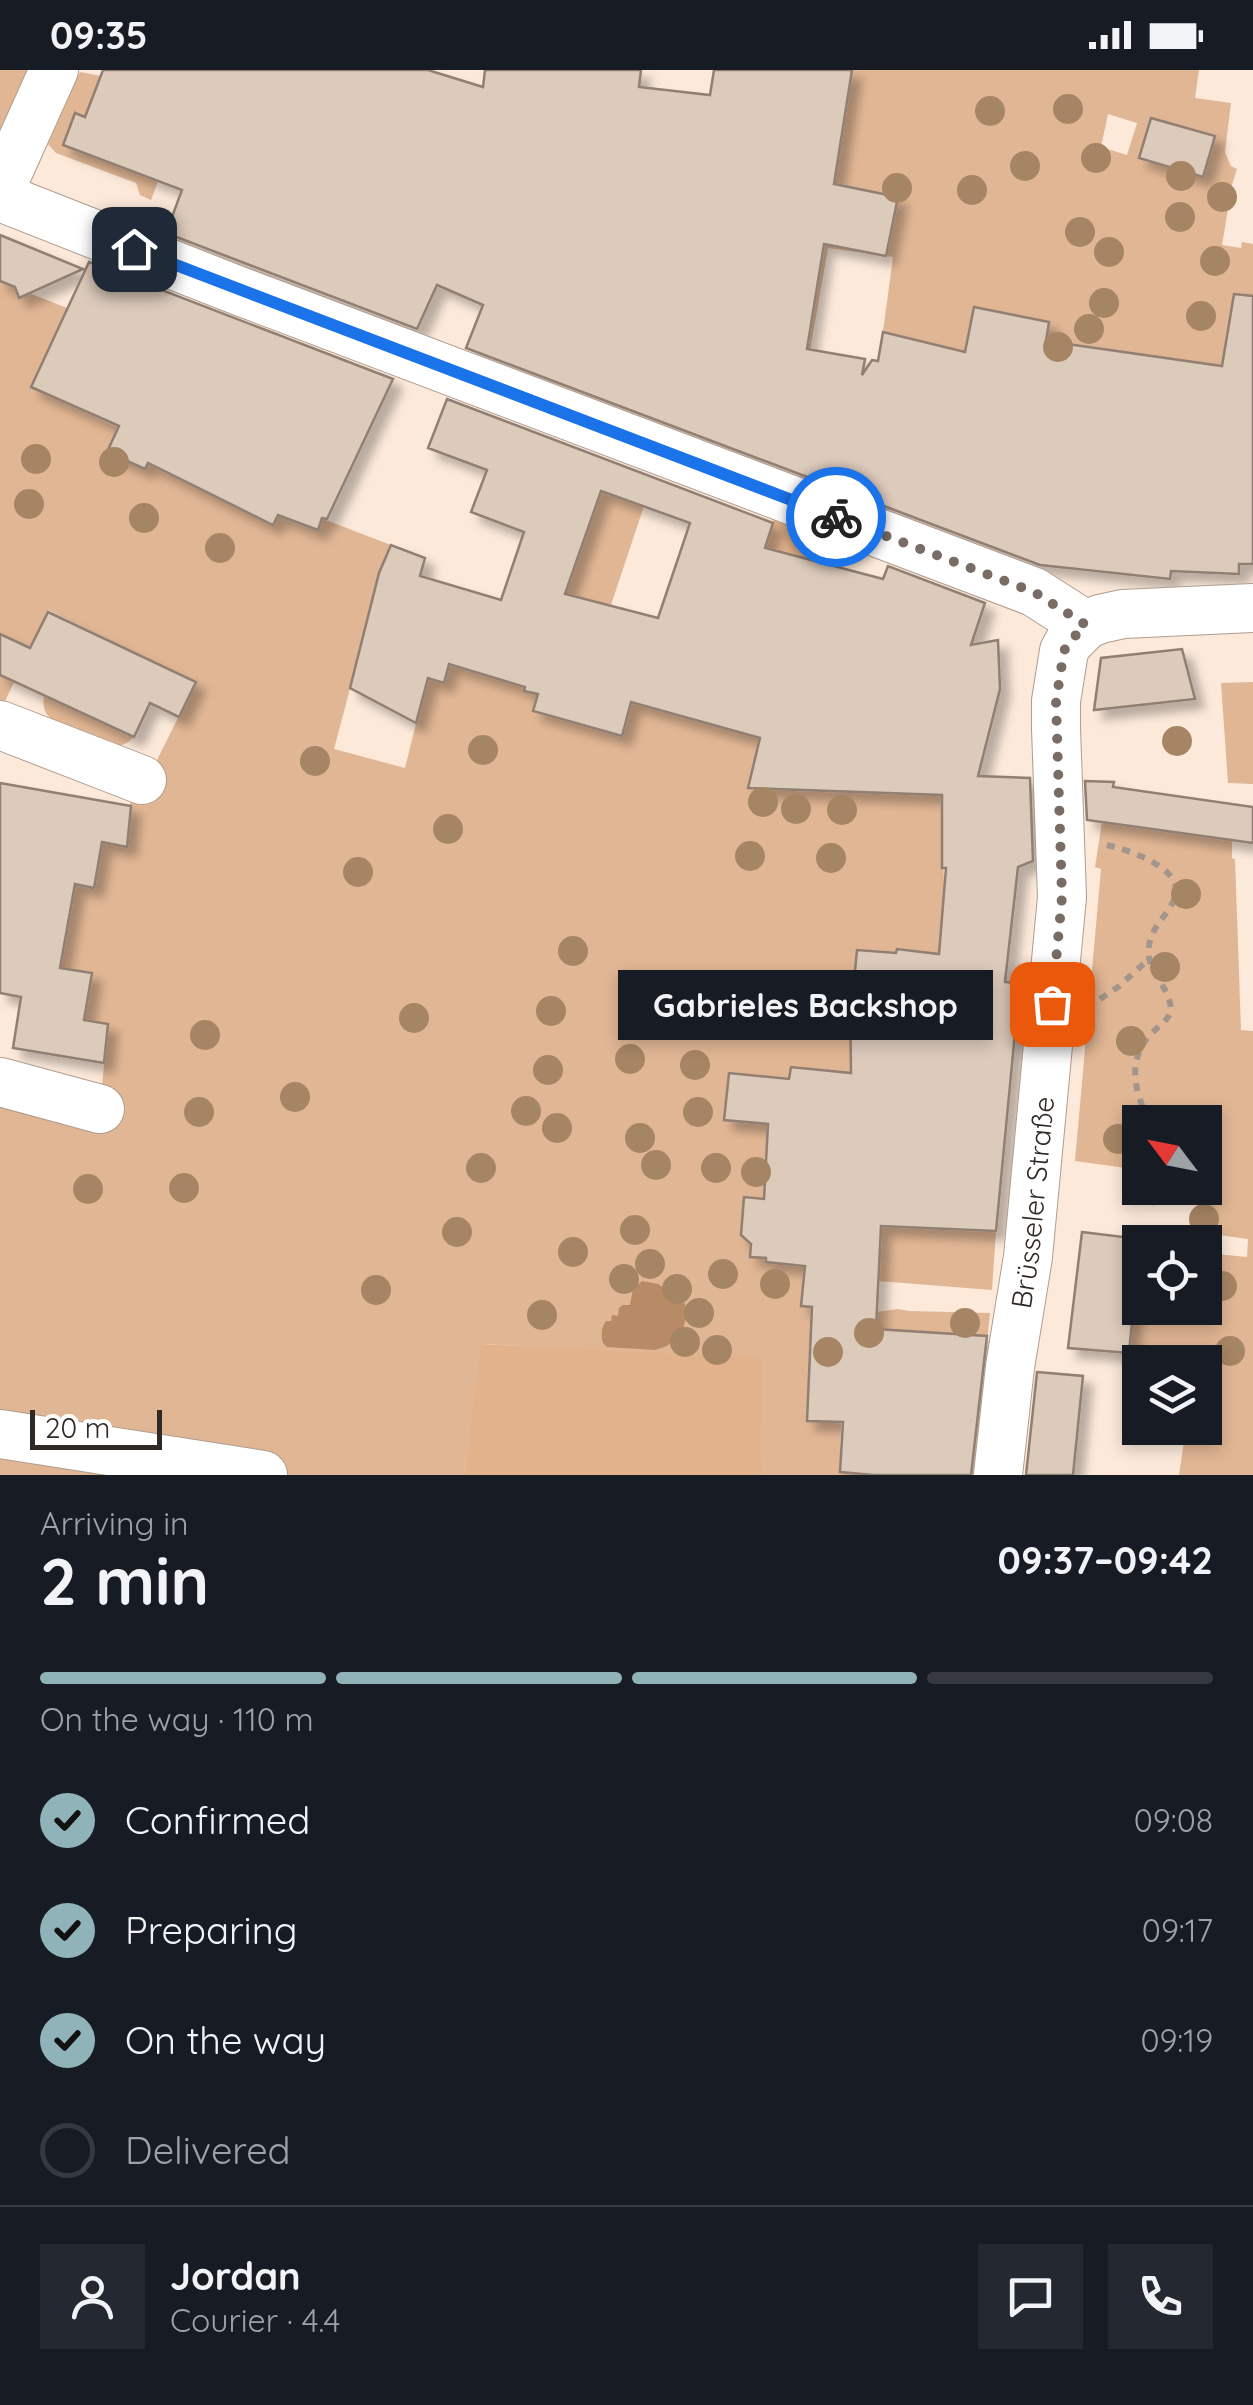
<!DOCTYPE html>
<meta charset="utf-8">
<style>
body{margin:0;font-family:Quicksand,sans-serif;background:#242831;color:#f1f3f6;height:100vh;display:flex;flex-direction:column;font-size:38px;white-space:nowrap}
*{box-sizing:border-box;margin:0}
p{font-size:32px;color:#9ea1a6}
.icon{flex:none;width:55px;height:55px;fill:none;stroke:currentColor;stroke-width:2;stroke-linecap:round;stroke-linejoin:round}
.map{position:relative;height:1405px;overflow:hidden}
.side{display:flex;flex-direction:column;background:#171b24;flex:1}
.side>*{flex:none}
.needle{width:65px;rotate:302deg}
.fabs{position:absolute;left:1122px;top:1035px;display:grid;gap:20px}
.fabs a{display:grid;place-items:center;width:100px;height:100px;border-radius:0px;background:#171b24;box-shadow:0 5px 15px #0003;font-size:50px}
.scale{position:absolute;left:30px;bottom:25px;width:132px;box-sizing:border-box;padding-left:10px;border:5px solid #312924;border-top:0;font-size:28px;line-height:35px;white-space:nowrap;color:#312924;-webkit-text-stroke:8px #fff;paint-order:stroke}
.pin{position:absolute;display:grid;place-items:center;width:85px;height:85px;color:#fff;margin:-42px;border-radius:20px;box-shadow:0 5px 15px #0006}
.courier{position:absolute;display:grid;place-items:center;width:100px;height:100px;margin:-50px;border:8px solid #1a73e8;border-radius:50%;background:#fff;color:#222;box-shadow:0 2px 12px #0007}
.bubble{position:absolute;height:70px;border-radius:0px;background:#171b24;box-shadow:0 5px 15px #0003;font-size:32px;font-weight:800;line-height:70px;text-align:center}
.head em{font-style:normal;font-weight:800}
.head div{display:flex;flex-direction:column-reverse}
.head{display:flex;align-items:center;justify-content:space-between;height:170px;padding:0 40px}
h1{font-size:65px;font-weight:800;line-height:75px}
.bar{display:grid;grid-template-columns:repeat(4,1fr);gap:15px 10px;align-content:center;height:120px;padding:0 40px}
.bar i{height:12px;border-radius:8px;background:#363941}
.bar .on{background:#90b3ba}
.bar p{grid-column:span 4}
.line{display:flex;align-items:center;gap:25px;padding:0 40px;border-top:2px solid #363941}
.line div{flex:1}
.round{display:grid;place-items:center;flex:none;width:105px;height:105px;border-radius:0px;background:#242831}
ol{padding:0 40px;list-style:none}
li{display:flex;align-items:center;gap:30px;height:110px}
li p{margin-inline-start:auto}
li .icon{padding:10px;border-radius:50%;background:#90b3ba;color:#111;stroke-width:4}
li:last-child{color:#9ea1a6}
li i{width:55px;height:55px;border:5px solid #363941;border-radius:50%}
.status{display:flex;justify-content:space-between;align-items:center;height:70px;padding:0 50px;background:#171b24;direction:ltr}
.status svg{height:28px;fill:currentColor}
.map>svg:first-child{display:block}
.green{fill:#e1b694;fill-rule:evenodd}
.forest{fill:#e2b28c}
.water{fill:#b88a66}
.building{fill:#dccabb;stroke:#907f72;stroke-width:2.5;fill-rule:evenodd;filter:url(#shadow)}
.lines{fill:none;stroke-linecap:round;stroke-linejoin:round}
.minor-casing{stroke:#af9d8f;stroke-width:50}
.path{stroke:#a3958b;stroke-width:6;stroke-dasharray:8 8;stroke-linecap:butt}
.minor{stroke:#fff;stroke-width:48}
.tree{fill:#a68564}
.done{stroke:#786c64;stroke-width:10;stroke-dasharray:0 18}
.route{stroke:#1a73e8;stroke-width:12}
.labels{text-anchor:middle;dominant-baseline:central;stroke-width:10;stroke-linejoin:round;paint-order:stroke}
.street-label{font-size:28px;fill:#312924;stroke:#fff}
</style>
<div class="status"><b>09:35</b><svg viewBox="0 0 49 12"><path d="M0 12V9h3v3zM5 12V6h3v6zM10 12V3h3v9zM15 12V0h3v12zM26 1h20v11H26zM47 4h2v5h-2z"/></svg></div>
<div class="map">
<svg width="1253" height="1405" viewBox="0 0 1253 1405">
<defs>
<filter id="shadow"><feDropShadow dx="9" dy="9" stdDeviation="5" flood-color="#0004"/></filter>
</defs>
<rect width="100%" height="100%" fill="#fce9da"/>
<!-- green -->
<g class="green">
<polygon points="0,0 27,0 0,62"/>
<path d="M852 0H1199L1195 28 1231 33 1225 82 1231 96 1237 99 1232 115 1222 175 1241 178 1242 172 1253 174V336L1203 294 1088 276 1081 316 1041 296 1048 252 975 237 965 282 915 336 897 442 860 428 858 426 865 396 893 187 828 178 810 280H807ZM1108 44 1137 53 1127 85 1101 77Z"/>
<polygon points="80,2 101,6 85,47 75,44 63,75 139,103 193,17 151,130 140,125 136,113 56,83 48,74"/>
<path d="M0 211 15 217 20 227 29 223 67 238 32 318 284 434 391 475 379 503 378 594 443 613 449 594 529 608 524 621 538 625 534 641 622 665 631 632 760 668 748 717 888 723 889 720 942 724 944 820 940 873 984 888 897 879 876 1006 792 997 789 1009 730 1003 724 1049 839 1061 862 1155 996 1161 992 1220 878 1211 877 1242 898 1239 909 1241 990 1243 984 1301 810 1291 807 1350 841 1352 840 1402 874 1405H762L760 1289 482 1274 464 1405H0V1030L98 1057 108 955 84 950 92 903 30 893 31 806 93 818 102 772 127 776 132 717 151 702 196 612 48 540 0 642ZM355 600 425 617 405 698 334 679Z"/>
<polygon points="601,421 644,436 611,535 565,524"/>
<polygon points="1253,612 1253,714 1228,713 1221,613"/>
<path d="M44 625 133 668C127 674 120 677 111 676 99 673 57 656 50 648 43 641 43 634 44 625Z"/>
<polygon points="1102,752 1232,770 1232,788 1235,789 1241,960 1253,961 1253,1405 1179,1405 1184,1372 1161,1368 1158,1363 1159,1358 1205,1358 1205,1292 1166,1292 1166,1286 1129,1283 1137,1200 1140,1201 1140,1238 1205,1238 1205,1183 1247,1187 1248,1169 1197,1162 1201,1118 1205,1118 1205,1052 1140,1052 1140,1100 1075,1091 1101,799 1095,797"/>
</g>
<!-- forest -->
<g class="forest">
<polygon points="774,448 813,461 788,557 743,547"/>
<polygon points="481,1274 761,1288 762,1405 464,1405"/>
</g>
<!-- water -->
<path class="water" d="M642 1211 658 1214 684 1232 688 1241 683 1259 667 1276 655 1280 607 1277 603 1273C601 1265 601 1258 606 1251H611L612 1245 618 1246 619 1238 623 1235H630L633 1219Z"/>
<!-- building -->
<g class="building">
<polygon points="103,0 428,0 483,17 485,0 641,0 639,17 710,25 714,0 852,0 834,114 898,127 886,186 824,174 807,279 865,289 862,305 872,290 878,291 883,262 965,282 974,237 1049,252 1046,271 1222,296 1234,224 1253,226 1253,494 1239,494 1239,504 1171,501 1170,509 1040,495 466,278 483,235 437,215 417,259 166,163 182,120 63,75 75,43 85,47"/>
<polygon points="1151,48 1215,66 1203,107 1139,88"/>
<polygon points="0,165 83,199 19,228 15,217 0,211"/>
<polygon points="89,192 393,309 327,449 322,448 318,460 278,445 273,455 148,393 145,399 107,382 119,356 31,317"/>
<path d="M447 329 773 453 765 478 883 509 888 496 985 533 971 575 998 570 1000 619 978 706 1030 708 1033 791 1018 797 1005 912 1023 914 1019 964 1015 963 996 1161 881 1156 876 1259 987 1266 971 1405H874L840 1402 843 1352 807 1351 812 1237 801 1236 805 1196 766 1192V1188L750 1187 751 1174 741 1165 744 1127 764 1129 768 1054 724 1050 729 1003 789 1009 791 997 851 1003 850 922H853L857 880 896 883 897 879 939 884 946 798H942V725L748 718 760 668 631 632 622 666 533 641 538 624 524 621 525 617 449 594 444 613 428 608 416 653 350 618 379 503 391 475 425 488 420 506 501 530 524 462 471 442 487 400 428 378ZM601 421 690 453 658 548 565 524Z"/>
<polygon points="48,542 196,612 179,647 150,633 134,667 0,605 0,564 30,578"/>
<polygon points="1182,579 1195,629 1094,640 1101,588"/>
<polygon points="1085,711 1114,712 1113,717 1253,737 1253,773 1087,750"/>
<polygon points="0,713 131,736 127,777 102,772 94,818 75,814 60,898 92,903 84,950 108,954 104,993 13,978 21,927 0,923"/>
<polygon points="1082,1162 1140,1169 1129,1283 1068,1278"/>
<polygon points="1037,1302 1083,1306 1073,1405 1026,1405"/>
</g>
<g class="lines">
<!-- minor casing -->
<g class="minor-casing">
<g id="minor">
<polyline points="0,120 54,0"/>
<polyline points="0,127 234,219 1034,522 1086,555"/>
<polyline points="0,655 142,710"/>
<polyline points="0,1012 100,1039"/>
<polyline points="0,1364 263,1405"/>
<path id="s1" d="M998 1405 1010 1297 1028 1187 1062 827 1056 658V631L1064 581 1069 572 1086 555 1100 549 1123 544 1253 538"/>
</g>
</g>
<!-- path -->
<g class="path">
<path d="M1107 775C1129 780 1191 800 1173 832 1163 851 1146 862 1149 887 1152 906 1175 926 1170 943 1166 953 1156 958 1149 966 1126 993 1136 1024 1149 1052"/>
<polyline points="1100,929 1118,917 1149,889"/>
<polyline points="1151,1134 1163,1118"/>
</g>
<!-- minor -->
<use href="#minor" class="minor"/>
</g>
<!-- trees -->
<g class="tree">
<circle cx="1068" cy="39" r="15"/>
<circle cx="990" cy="41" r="15"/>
<circle cx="1096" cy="88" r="15"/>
<circle cx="1025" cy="96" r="15"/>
<circle cx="1181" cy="106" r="15"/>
<circle cx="897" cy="118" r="15"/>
<circle cx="972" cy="120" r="15"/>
<circle cx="1222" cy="127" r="15"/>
<circle cx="1180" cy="147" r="15"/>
<circle cx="1080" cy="162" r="15"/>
<circle cx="1109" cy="182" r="15"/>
<circle cx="1215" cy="191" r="15"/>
<circle cx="1104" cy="233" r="15"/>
<circle cx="1201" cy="246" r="15"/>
<circle cx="1089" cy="259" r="15"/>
<circle cx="1058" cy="277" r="15"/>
<circle cx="36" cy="389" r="15"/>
<circle cx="114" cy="392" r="15"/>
<circle cx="29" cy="434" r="15"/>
<circle cx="144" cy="448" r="15"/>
<circle cx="220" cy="478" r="15"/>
<circle cx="1177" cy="671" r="15"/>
<circle cx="483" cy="680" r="15"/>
<circle cx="315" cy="691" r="15"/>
<circle cx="763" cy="732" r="15"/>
<circle cx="796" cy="739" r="15"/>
<circle cx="842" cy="740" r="15"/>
<circle cx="448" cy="759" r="15"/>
<circle cx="750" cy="786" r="15"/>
<circle cx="831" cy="788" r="15"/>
<circle cx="358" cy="802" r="15"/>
<circle cx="1186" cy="824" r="15"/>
<circle cx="573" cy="881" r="15"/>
<circle cx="1165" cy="897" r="15"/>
<circle cx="551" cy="941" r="15"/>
<circle cx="414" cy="948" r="15"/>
<circle cx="205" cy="965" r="15"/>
<circle cx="1131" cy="971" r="15"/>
<circle cx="630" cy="989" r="15"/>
<circle cx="695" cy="995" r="15"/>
<circle cx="548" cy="1000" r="15"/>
<circle cx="295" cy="1027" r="15"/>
<circle cx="526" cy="1041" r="15"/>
<circle cx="199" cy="1042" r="15"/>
<circle cx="698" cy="1042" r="15"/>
<circle cx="557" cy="1058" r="15"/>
<circle cx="640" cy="1068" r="15"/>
<circle cx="1118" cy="1069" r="15"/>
<circle cx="656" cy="1095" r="15"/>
<circle cx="481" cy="1098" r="15"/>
<circle cx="716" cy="1098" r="15"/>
<circle cx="756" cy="1102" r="15"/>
<circle cx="184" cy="1118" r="15"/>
<circle cx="88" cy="1119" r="15"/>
<circle cx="1204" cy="1149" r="15"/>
<circle cx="635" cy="1160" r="15"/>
<circle cx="457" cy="1162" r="15"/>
<circle cx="573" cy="1182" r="15"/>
<circle cx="650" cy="1194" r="15"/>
<circle cx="723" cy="1204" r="15"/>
<circle cx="624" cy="1209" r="15"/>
<circle cx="775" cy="1214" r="15"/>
<circle cx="1222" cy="1216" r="15"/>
<circle cx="677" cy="1219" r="15"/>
<circle cx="376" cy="1220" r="15"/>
<circle cx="699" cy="1243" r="15"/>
<circle cx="542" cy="1245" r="15"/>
<circle cx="965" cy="1253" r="15"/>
<circle cx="869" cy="1263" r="15"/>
<circle cx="685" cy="1272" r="15"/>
<circle cx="717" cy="1280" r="15"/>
<circle cx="1230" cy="1281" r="15"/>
<circle cx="828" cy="1282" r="15"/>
</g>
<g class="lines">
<!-- done -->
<polyline class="done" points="836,447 1034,522 1086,555 1069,572 1064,581 1056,631 1062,827 1052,934"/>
<!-- route -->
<polyline class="route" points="134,179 836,447"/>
</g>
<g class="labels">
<!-- street labels -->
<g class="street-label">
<text stroke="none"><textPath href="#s1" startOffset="275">Brüsseler Straße</textPath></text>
</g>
</g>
</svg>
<div class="fabs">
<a><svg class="needle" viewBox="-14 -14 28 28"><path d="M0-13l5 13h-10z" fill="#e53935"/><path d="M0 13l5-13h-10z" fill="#9ea1a6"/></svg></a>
<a><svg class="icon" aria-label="locate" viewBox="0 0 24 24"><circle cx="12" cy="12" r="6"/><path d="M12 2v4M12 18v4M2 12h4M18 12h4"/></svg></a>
<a><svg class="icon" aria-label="layers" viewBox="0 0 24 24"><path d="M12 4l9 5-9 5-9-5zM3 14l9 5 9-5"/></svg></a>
</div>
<div class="scale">20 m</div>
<div class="pin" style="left:1052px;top:934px;background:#ea580c"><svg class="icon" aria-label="bag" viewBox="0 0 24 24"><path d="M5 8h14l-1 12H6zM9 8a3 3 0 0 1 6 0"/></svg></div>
<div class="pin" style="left:134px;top:179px;background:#1f2937"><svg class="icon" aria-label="home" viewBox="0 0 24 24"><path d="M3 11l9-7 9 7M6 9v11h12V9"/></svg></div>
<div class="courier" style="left:836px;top:447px"><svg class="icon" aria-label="bike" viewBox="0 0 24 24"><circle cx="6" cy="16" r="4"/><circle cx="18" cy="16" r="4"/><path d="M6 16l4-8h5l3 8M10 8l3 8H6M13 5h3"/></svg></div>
<div class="bubble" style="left:618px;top:900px;width:375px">Gabrieles Backshop</div>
</div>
<section class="side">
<div class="head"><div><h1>2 min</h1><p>Arriving in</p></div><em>09:37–09:42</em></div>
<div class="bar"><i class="on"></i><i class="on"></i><i class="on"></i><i></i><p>On the way · 110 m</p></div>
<ol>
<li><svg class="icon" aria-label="check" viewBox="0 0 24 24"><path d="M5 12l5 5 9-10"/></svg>Confirmed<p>09:08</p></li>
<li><svg class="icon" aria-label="check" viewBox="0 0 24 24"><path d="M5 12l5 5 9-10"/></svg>Preparing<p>09:17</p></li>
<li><svg class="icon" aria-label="check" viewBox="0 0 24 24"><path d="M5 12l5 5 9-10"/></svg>On the way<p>09:19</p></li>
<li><i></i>Delivered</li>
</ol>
<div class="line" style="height:180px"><a class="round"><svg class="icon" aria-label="person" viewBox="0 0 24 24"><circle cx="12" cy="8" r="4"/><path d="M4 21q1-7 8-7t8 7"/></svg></a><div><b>Jordan</b><p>Courier · 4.4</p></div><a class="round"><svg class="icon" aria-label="chat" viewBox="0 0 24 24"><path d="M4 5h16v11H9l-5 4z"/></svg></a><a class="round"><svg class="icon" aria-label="phone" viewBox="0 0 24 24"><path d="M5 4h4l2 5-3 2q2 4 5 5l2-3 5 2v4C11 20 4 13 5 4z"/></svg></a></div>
</section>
